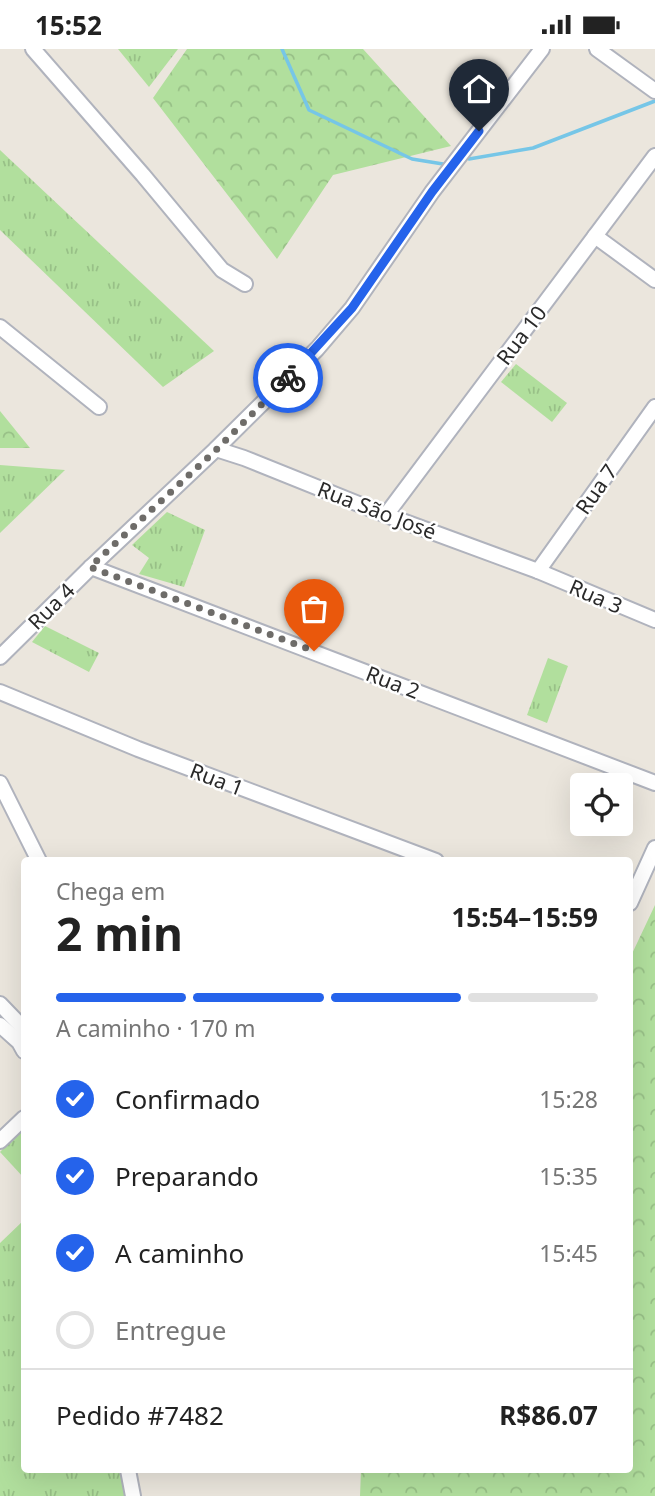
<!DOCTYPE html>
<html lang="pt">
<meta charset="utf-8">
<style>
body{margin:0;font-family:"Noto Sans",sans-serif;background:#f2f2f2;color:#222;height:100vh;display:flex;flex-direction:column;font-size:26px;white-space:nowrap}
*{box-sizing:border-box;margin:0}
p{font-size:23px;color:#767676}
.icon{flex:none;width:38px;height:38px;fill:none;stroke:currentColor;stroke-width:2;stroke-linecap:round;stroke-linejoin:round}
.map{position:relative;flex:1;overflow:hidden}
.side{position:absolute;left:21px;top:808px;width:612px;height:616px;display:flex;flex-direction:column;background:#fff;border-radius:7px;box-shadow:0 7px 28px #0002}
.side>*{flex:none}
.buttons{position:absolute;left:570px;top:724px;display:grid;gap:14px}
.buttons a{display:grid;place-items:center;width:63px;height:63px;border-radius:7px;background:#fff;box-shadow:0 7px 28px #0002;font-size:35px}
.pin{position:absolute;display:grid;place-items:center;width:60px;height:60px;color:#fff;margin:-72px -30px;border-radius:50% 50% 50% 0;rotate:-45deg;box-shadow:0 0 7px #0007}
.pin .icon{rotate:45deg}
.courier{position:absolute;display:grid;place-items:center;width:70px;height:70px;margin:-35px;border:5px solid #2563eb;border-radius:50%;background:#fff;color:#222;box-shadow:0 2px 9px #0007}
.summary em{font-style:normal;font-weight:700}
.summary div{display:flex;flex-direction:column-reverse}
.summary{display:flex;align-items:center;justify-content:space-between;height:119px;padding:0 35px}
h1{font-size:46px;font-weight:700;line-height:52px}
.bar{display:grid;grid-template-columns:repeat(4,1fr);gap:10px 7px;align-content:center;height:84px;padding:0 35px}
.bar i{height:9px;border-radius:5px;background:#e0e0e0}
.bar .current{background:#2563eb}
.bar p{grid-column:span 4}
.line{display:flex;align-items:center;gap:18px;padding:0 35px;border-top:2px solid #e0e0e0}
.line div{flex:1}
ol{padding:0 35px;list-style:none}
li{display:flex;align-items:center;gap:21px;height:77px}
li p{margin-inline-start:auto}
li .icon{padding:7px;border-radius:50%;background:#2563eb;color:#fff;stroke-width:4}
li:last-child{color:#767676}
li i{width:38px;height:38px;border:4px solid #e0e0e0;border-radius:50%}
.status{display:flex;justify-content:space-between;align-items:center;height:49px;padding:0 35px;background:#fff;direction:ltr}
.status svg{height:19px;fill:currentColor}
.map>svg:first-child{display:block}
.grass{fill:url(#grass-tufts)}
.forest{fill:url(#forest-crowns)}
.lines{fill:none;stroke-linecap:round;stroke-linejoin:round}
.stream{stroke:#76c6e7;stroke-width:3.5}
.street-casing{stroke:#b0b3bd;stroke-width:18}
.street{stroke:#fff;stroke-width:14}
.done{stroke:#6e6c69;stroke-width:7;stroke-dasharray:0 12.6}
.route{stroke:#2563eb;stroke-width:9}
.labels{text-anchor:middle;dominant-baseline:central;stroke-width:5;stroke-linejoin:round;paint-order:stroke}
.street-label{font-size:21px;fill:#2a2a2a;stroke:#fff}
</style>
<div class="status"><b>15:52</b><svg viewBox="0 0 49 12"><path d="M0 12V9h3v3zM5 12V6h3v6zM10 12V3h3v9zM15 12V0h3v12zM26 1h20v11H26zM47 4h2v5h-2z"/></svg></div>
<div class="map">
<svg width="655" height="1447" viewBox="0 0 655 1447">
<defs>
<pattern id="grass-tufts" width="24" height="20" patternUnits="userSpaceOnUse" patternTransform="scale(1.75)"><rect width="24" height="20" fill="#b1df9d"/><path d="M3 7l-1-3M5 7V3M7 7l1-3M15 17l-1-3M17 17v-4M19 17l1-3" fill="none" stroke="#98c087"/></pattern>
<pattern id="forest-crowns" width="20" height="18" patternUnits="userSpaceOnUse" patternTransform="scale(1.75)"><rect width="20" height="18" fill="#b1df9d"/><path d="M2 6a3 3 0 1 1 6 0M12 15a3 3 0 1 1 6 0" fill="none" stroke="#98c087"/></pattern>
</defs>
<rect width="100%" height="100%" fill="#ebe6dd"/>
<!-- grass -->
<g class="grass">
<polygon points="118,0 178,0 149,38"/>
<polygon points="0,101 214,302 163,338 0,181"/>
<polygon points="516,315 567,354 552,373 501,333"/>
<polygon points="0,416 65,421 0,484"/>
<polygon points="167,463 205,481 184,538 139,525 149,509 132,496"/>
<polygon points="45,577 99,604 89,623 32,593"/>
<polygon points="548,609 568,617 547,674 527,666"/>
<polygon points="24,1078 24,1129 0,1103"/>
<polygon points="24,1171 24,1421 126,1421 132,1447 0,1447 0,1194"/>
</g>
<!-- forest -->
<g class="forest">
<polygon points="187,0 363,0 451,97 333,126 277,210 153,49"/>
<polygon points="0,362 30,399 0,399"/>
<polygon points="655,856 655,1447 360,1447 361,1421 630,1421 630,909"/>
</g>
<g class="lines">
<!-- stream -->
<g class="stream">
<polyline points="282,0 309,61 412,110 443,115"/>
<polyline points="469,110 533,99 655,52"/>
</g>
<!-- street casing -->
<g class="street-casing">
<g id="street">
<polyline points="33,0 143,126 222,221 245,235"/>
<polyline points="597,0 655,42"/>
<polyline points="595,187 655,231"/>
<polyline points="0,278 99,358"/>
<polyline points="216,400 244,409 386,466 538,522 655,571"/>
<polyline points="386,466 655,107"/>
<polyline points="91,518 655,734"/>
<polyline points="538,522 655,358"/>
<polyline points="0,608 91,518 216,400 317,300 352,259 432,143 542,0"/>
<polyline points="0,643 138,700 436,812"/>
<polyline points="0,734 39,812"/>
<polyline points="630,854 655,799"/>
<polyline points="0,955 24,980"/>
<polyline points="0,976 19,993 24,1002"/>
<polyline points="0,1092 24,1069"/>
<polyline points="128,1421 133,1447"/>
</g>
</g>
<!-- street -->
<use href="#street" class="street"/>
</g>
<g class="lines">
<!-- done -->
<polyline class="done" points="288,329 216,401 90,518 314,602"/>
<!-- route -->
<polyline class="route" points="288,329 352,259 432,143 479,82"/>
</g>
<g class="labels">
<!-- street labels -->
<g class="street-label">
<text transform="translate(521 286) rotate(-53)">Rua 10</text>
<text transform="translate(596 440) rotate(-55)">Rua 7</text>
<text transform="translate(377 461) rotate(21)">Rua São José</text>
<text transform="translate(596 547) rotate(23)">Rua 3</text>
<text transform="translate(51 557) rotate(-45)">Rua 4</text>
<text transform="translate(393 633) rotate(21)">Rua 2</text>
<text transform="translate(217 730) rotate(21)">Rua 1</text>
</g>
</g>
</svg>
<div class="buttons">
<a><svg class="icon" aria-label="locate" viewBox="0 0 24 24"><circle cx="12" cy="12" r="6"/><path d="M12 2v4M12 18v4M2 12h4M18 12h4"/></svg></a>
</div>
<div class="pin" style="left:314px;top:602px;background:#ea580c"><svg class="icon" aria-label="bag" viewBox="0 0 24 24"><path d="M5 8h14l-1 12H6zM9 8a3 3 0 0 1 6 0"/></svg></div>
<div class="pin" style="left:479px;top:82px;background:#1f2937"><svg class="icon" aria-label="home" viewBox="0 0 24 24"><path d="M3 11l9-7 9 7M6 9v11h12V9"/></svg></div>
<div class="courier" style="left:288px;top:329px"><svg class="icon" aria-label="bike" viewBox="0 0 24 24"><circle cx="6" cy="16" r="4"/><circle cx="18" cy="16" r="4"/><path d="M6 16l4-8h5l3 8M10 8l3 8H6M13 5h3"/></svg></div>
<section class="side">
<div class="summary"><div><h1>2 min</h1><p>Chega em</p></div><em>15:54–15:59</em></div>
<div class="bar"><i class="current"></i><i class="current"></i><i class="current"></i><i></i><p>A caminho · 170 m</p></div>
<ol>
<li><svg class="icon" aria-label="check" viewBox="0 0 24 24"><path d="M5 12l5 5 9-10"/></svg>Confirmado<p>15:28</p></li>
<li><svg class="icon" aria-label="check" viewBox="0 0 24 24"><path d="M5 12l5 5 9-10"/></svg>Preparando<p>15:35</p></li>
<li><svg class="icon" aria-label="check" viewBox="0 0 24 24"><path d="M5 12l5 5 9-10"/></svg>A caminho<p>15:45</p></li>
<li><i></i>Entregue</li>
</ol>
<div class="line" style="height:91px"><div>Pedido #7482</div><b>R$86.07</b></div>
</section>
</div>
